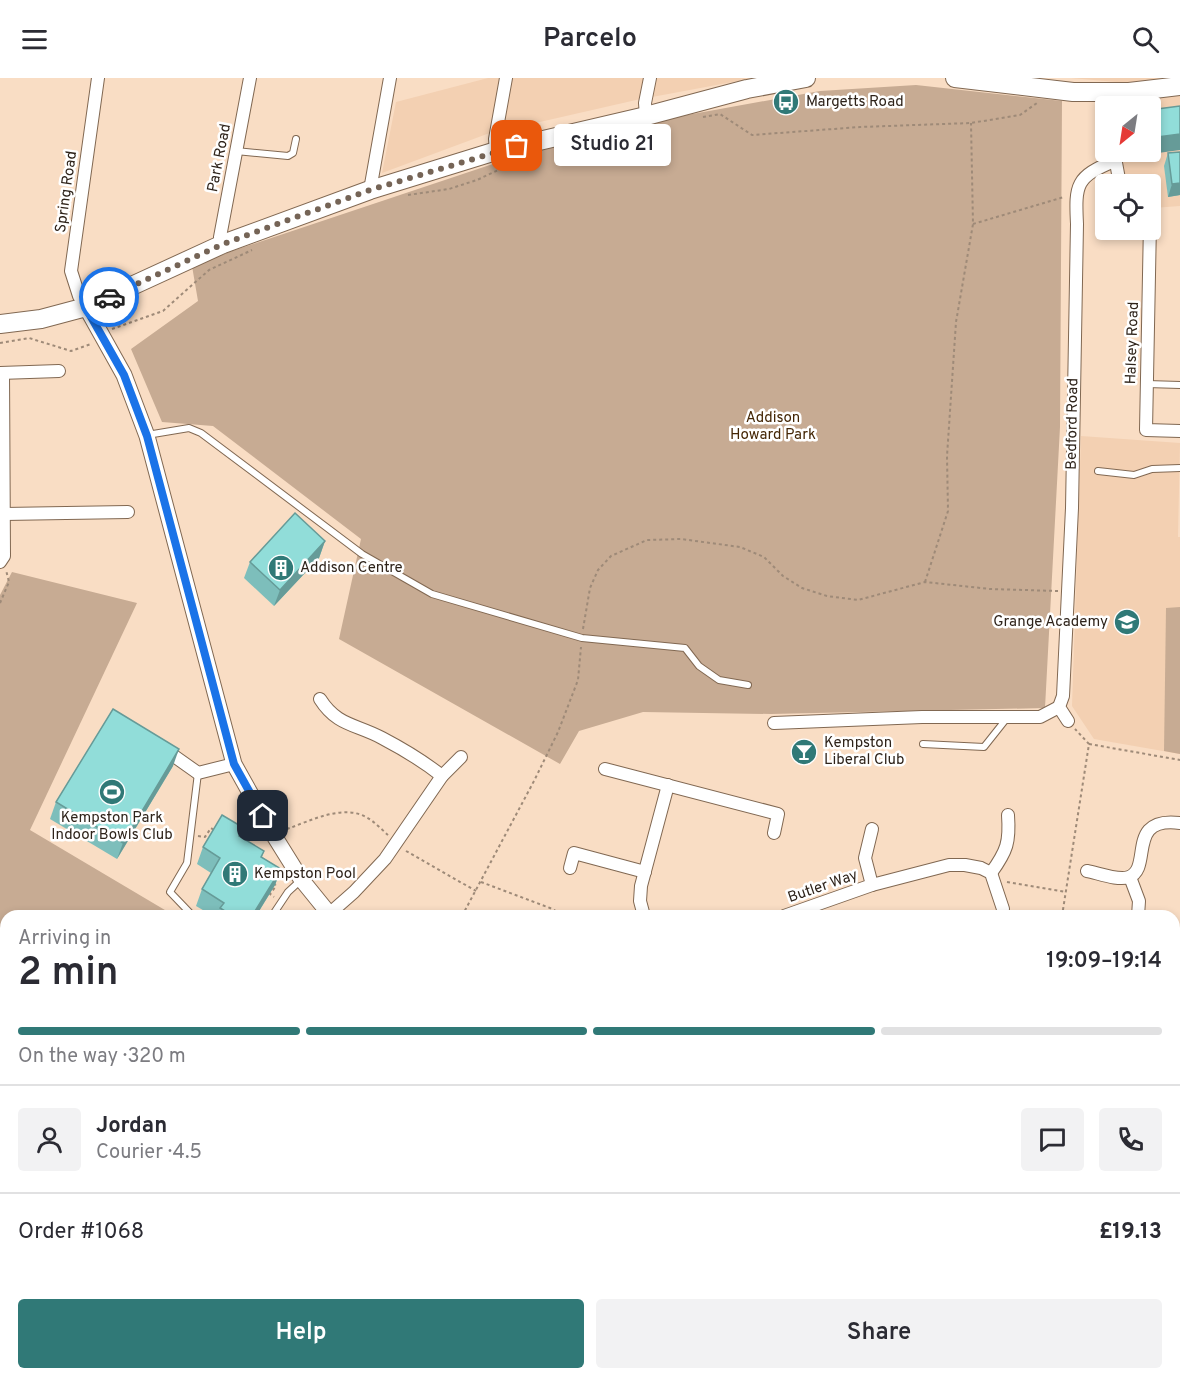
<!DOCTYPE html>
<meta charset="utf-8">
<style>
body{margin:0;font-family:Overpass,sans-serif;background:#f2f2f3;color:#2b2b33;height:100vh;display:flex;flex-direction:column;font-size:22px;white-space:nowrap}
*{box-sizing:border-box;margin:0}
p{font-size:20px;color:#7c7c81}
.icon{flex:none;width:33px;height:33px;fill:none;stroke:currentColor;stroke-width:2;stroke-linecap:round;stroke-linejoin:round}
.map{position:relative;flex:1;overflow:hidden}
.drawer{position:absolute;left:0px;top:832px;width:1180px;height:470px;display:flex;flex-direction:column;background:#fff;border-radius:18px 18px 0 0;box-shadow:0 3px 9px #0003}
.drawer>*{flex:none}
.needle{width:39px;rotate:210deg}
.buttons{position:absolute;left:1095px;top:18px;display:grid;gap:12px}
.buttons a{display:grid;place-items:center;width:66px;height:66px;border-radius:6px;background:#fff;box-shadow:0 3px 9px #0003;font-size:30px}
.pin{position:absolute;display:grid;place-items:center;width:51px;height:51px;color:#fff;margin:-26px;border-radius:12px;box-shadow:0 3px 9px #0006}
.courier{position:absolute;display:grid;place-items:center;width:60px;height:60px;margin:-30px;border:4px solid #1a73e8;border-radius:50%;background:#fff;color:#222;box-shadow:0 2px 8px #0007}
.bubble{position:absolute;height:42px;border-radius:6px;background:#fff;box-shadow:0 3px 9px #0003;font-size:20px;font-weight:600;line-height:42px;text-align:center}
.overview em{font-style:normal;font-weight:600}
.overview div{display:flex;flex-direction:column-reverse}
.overview{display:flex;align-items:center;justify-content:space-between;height:102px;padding:0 18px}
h1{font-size:39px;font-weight:600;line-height:45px}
.bar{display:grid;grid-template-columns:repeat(4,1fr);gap:9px 6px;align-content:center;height:72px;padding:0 18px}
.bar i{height:8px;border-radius:4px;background:#e1e1e2}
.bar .current{background:#307977}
.bar p{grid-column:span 4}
.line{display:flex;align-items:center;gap:15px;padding:0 18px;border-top:2px solid #e1e1e2}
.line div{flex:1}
.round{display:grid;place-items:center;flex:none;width:63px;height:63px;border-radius:6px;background:#f2f2f3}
.action{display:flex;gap:12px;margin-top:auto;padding:12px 18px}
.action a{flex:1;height:69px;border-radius:6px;background:#307977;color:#fff;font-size:24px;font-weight:600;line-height:69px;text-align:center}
.action a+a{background:#f2f2f3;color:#2b2b33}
header{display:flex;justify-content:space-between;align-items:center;height:78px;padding:0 18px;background:#fff;font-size:27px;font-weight:600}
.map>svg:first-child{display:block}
.built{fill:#f3d0b2}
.green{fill:#c7ab93}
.water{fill:#c39770}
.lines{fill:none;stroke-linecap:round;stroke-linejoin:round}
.service-casing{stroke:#816852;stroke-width:8}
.minor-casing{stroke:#816852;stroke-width:14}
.tertiary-casing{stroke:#816852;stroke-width:17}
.secondary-casing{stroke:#816852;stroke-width:20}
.path{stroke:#9e8a78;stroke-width:2;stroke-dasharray:3 3;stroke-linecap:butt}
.service{stroke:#fff;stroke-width:6}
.minor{stroke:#fff;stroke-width:12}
.tertiary{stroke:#fff;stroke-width:15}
.secondary{stroke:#fff;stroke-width:18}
.wall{fill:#7dbebb}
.shaded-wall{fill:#669b98}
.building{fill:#91ddd9;stroke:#669b98;stroke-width:1.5}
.done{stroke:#756456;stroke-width:6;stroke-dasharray:0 10.8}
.route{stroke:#1a73e8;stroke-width:8}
.labels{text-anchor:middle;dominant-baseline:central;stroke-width:5;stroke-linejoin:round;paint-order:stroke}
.poi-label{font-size:15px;fill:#2e231a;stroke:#fff;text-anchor:start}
.street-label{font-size:15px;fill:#2e231a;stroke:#fff}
.park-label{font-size:15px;fill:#442605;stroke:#fff}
</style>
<header><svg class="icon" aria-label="menu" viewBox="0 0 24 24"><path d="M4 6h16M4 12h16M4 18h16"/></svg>Parcelo<svg class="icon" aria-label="search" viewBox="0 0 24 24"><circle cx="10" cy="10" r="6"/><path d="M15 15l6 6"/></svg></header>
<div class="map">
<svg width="1180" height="1301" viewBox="0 0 1180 1301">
<rect width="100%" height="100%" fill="#f9ddc4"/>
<!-- built -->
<g class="built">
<polygon points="488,0 754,0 636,22 487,56 382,95 396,24"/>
<polygon points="1071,0 1180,0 1180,128 1153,130 1151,128 1150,106 1132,106 1121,94 1120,74 1150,74 1150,28 1117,28 1116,4"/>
<polygon points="1081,358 1180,365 1178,459 1180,459 1180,676 1094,661 1072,628"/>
</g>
<!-- green -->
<g class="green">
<polygon points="916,7 1062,23 1060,349 1045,630 771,636 643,634 579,653 560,686 339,561 361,461 213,348 162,344 131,271 198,223 192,188 235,172 523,76 676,39 820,13"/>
<polygon points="12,494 137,525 30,752 175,838 6,838 6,1001 0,995 0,517"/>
<polygon points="1180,529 1180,676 1164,673 1166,530"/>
<polygon points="0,1006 6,1013 6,1277 0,1270"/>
<polygon points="23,1296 269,1296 272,1301 28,1301"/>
<polygon points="299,1296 709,1296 713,1301 303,1301"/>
</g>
<!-- water -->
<polygon class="water" points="0,1270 6,1277 6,1296 23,1296 28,1301 0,1301"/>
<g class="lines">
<!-- service casing -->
<g class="service-casing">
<g id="service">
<polyline points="236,73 288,78 293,75 296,61"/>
<polyline points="1147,306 1180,307"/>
<polyline points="147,357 189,350 201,355 362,476 432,516 582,560 685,570 699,588 719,602 748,607"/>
<polyline points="1098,393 1134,397 1152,391 1180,390"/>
<polyline points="923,666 984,669 1007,640"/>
<polyline points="193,838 170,814 187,785 198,695"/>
<polyline points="272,838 288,814 301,802"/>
</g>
</g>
<!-- minor casing -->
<g class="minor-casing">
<g id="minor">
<polyline points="646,38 645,25 650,0"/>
<polyline points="496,73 495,61 506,0"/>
<polyline points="1114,74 1119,101 1124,106"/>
<polyline points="370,112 390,0"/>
<polyline points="1150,145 1146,352 1180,353"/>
<polyline points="223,166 220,159 250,0"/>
<polyline points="86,229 79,218 71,193 98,0"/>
<polyline points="0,295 59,293"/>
<polyline points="4,436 128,434"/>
<polyline points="0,484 4,478 3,295"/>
<path d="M320 621C337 648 356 646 382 660 403 671 423 683 442 698"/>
<path d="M1068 643 1059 629 1063 618 1072 430 1077 146C1075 106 1076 99 1114 83"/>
<polyline points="774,645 922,639 1040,639 1059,629"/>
<polyline points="164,671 198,695 234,686"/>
<polyline points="605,691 778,736 774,755"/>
<polyline points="570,790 574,775 645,794"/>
<path d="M1087 793C1098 795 1118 803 1129 799 1153 790 1125 738 1180 745"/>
<path d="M991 795C1007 773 1010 764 1008 737"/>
<polyline points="1130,799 1139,823 1138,838"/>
<polyline points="872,807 865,780 872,751"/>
<polyline points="329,836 354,814 385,781 442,698 461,679"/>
<polyline points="644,838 640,823 641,808 668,707"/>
<polyline points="784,838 872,807 949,787 965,787 981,790 991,795 1003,831 1002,838"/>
<polyline points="1174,988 1180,986"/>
<polyline points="1174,1099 1180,1100"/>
<polyline points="1174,1199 1180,1194"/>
<polyline points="871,1296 878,1301"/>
<polyline points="1046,1301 1050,1296"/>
</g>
</g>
<!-- tertiary casing -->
<g class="tertiary-casing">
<g id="tertiary">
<polyline points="86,229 124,297 147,358 234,686 273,756 301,801 331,838"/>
<polyline points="730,1296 735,1301"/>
</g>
</g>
<!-- secondary casing -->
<g class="secondary-casing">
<g id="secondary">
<polyline points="955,0 1073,14 1129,14 1180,8"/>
<polyline points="0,246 41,241 86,229 223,166 370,112 496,73 646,38 747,11 806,0"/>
</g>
</g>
<!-- path -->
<g class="path">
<polyline points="1098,29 1106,34"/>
<polyline points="703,39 720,36 752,57 860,49 971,45 1020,37 1037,25"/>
<polyline points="408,117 449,111 477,102 511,86"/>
<polyline points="973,146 1064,119"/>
<polyline points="112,251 163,233 209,192 252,172"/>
<polyline points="0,265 29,260 71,273 91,266"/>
<polyline points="925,504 948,433 947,378 956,244 973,146 971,45"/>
<polyline points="0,525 9,504 6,492"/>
<polyline points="583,551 590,510 598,492 611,478 647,462 681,461 740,469 764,479 783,498 802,510 827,518 858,522 925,504 990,511 1058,513"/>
<polyline points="1089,666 1180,682"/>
<path d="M287 751C310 743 342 726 366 739 374 743 381 751 388 757"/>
<polyline points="198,758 205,759 211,750 214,752"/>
<polyline points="406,773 476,813"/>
<polyline points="481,804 550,830 565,838"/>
<polyline points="1007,804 1066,814"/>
<polyline points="274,805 276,808 270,816 274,819"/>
<polyline points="462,838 534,703 558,654 578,602 581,569"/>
<polyline points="1062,838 1089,666 1075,651"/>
<polyline points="1174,1167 1180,1170"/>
<polyline points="0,1178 6,1185"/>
<polyline points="0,1236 6,1244"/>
<polyline points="1174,1274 1180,1277"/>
<polyline points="45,1296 50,1301"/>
<polyline points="97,1296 101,1301"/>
<polyline points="757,1301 765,1296"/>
</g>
<!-- service -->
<use href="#service" class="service"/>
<!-- minor -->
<use href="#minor" class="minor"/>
<!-- tertiary -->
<use href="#tertiary" class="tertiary"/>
<!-- secondary -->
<use href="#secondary" class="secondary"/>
</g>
<!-- wall -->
<g class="wall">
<polygon points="1180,74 1180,117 1168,119 1164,88 1168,75"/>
<polygon points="325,463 319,480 274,528 244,500 250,484"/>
<polygon points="173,688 117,781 50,741 56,724"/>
<polygon points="244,750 241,759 264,773 262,779 281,791 275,807 256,838 213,838 196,828 202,811 211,795 197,786 203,769"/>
</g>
<!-- shaded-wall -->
<g class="shaded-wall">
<polygon points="1180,56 1180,72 1129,79 1131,74 1150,74 1150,60"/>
<polygon points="1180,105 1180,117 1168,119 1172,106"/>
<polygon points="325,463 319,480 274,528 280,512"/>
<polygon points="179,671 173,688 117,781 123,765"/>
<polygon points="281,791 275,807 256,838 252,838"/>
</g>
<!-- building -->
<g class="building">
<polygon points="1180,28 1180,56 1150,60 1150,32"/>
<polygon points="1180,74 1180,105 1172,106 1168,75"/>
<polygon points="295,435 325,463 280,512 250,484"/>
<polygon points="113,631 179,671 123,765 56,724"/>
<polygon points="222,737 244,750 239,758 264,773 261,779 281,791 252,838 233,838 220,830 224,825 202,811 220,780 203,769"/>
</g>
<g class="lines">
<!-- done -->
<polyline class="done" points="109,219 223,166 370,112 517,68"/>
<!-- route -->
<polyline class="route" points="109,219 86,230 124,297 147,358 234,686 263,738"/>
</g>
<!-- icons -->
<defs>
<g id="bus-disc" transform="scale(1.35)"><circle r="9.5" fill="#307977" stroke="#fff"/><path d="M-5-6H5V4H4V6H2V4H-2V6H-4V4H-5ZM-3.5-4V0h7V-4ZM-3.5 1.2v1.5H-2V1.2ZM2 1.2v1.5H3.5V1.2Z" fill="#fff"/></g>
<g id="building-disc" transform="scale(1.35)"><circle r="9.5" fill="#307977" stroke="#fff"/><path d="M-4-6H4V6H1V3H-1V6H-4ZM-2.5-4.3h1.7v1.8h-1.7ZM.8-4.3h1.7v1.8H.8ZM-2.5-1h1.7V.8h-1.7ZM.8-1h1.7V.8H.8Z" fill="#fff"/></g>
<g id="school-disc" transform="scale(1.35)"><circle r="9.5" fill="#307977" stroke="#fff"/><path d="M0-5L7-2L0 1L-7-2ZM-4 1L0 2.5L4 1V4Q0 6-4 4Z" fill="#fff"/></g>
<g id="bar-disc" transform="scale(1.35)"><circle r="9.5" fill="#307977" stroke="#fff"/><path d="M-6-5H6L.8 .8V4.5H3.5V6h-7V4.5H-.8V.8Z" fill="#fff"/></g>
<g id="stadium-disc" transform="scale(1.35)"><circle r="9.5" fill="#307977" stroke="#fff"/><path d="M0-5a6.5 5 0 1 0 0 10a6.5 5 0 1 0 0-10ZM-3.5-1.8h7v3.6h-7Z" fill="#fff"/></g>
</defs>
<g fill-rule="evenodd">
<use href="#bus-disc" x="786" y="24"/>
<use href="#building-disc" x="281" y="490"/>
<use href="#school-disc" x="1127" y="544"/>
<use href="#bar-disc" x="804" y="674"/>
<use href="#stadium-disc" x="112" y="714"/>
<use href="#building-disc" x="235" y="796"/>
</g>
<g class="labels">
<!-- poi labels -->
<g class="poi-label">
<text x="806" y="24">Margetts Road</text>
<text x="300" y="490">Addison Centre</text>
<text x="1108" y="544" text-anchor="end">Grange Academy</text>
<text x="824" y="665">Kempston<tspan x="824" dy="17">Liberal Club</tspan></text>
<text x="112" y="740" text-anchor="middle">Kempston Park<tspan x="112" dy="17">Indoor Bowls Club</tspan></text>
<text x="254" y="796">Kempston Pool</text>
</g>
<!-- street labels -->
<g class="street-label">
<text transform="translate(220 80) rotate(-79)">Park Road</text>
<text transform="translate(67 114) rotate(-82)">Spring Road</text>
<text transform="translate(1133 265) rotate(-88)">Halsey Road</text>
<text transform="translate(1073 346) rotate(-89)">Bedford Road</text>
<text transform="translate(823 809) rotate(-19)">Butler Way</text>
</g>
<!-- park labels -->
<g class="park-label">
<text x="773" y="340">Addison<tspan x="773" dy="17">Howard Park</tspan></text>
</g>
</g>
</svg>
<div class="buttons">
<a><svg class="needle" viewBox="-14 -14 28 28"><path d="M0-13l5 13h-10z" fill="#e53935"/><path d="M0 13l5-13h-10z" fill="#7c7c81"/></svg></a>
<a><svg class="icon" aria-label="locate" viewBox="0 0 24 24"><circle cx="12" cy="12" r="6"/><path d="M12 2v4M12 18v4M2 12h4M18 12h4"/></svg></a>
</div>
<div class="pin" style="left:517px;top:68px;background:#ea580c"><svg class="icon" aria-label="bag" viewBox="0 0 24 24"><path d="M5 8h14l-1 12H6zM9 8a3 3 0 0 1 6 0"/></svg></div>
<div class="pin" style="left:263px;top:738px;background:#1f2937"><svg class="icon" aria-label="home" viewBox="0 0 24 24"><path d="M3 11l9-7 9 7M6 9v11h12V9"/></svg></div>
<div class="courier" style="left:109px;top:219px"><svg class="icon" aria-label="car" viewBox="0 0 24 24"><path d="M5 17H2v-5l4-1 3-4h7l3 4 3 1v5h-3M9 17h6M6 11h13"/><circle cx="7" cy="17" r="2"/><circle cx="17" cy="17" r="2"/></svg></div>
<div class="bubble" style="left:554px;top:46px;width:117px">Studio 21</div>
<section class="drawer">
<div class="overview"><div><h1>2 min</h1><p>Arriving in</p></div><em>19:09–19:14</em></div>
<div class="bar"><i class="current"></i><i class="current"></i><i class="current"></i><i></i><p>On the way · 320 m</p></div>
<div class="line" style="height:108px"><a class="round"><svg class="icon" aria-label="person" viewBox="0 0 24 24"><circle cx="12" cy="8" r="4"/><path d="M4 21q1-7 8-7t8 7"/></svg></a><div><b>Jordan</b><p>Courier · 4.5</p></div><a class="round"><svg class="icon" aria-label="chat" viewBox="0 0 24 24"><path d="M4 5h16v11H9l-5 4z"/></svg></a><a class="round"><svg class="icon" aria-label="phone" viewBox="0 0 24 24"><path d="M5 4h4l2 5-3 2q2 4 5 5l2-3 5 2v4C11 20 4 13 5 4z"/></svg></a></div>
<div class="line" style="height:78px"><div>Order #1068</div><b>£19.13</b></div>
<div class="action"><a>Help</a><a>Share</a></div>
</section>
</div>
